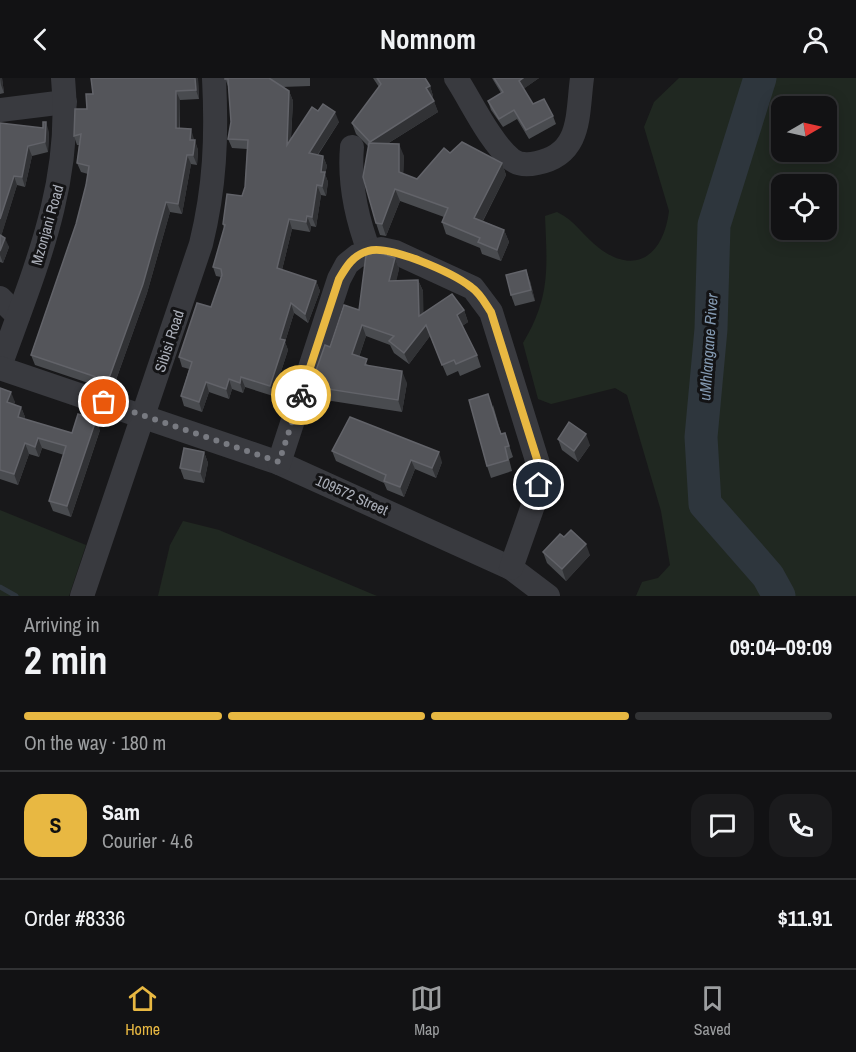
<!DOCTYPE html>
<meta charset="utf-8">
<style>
body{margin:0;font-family:"Archivo Narrow",sans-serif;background:#1b1b1d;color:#f1f3f6;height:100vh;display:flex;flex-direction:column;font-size:22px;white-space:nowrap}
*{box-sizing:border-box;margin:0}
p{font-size:20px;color:#9c9ea0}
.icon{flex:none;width:33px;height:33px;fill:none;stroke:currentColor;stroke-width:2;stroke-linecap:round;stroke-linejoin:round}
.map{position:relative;height:518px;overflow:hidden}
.panel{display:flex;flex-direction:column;background:#121214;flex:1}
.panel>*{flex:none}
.needle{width:39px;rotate:81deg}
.tools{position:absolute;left:771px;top:18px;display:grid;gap:12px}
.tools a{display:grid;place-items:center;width:66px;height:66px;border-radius:12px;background:#121214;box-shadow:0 3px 15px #0003,0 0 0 2px #313234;font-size:30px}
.pin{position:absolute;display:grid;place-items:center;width:51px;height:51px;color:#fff;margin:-26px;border:3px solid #fff;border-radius:50%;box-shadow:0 2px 6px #0007}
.courier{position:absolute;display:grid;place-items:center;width:60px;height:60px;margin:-30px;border:4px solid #e8b842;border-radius:50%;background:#fff;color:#222;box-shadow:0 2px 8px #0007}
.summary em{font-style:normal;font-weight:700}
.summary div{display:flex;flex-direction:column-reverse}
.summary{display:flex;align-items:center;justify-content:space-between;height:102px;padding:0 24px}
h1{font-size:39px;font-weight:700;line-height:45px}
.bar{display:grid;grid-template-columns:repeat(4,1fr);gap:9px 6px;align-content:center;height:72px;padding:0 24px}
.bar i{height:8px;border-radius:4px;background:#313234}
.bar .active{background:#e8b842}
.bar p{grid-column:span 4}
.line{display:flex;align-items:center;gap:15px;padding:0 24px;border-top:2px solid #313234}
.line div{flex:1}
.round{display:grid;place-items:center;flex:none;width:63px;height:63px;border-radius:18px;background:#1b1b1d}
header{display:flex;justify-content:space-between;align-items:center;height:78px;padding:0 24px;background:#121214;font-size:27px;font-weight:700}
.menu{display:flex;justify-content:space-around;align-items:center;height:84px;border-top:2px solid #313234;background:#121214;font-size:16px;color:#9c9ea0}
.menu a{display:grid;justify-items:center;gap:3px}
.menu .active{color:#e8b842}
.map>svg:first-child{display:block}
.green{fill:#202821;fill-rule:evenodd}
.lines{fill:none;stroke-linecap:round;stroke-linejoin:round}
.stream{stroke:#2e363d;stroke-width:5}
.river{stroke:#2e363d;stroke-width:33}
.minor{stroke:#393a3f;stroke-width:24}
.wall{fill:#494b4f}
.shaded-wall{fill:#313235}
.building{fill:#54555a;stroke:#626369;stroke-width:1.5}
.done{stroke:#787a81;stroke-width:6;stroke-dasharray:0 10.8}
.route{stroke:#e8b842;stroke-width:8}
.labels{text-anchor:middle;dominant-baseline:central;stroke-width:6;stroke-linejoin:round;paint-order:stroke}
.street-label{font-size:15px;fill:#abafb9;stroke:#131315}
.water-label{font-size:16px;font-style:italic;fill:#849ab2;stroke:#131315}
</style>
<header><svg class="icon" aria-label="back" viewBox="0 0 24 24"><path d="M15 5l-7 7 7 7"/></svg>Nomnom<svg class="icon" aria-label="person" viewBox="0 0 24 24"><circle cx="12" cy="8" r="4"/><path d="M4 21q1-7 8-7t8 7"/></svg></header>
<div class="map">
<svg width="856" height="518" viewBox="0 0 856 518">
<rect width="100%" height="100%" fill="#18181a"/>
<!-- green -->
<g class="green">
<path d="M679 0H856V518H636L642 504 658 500 670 487 661 433 627 317 615 310 551 326 538 321 523 265C551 219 547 188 545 138L557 134C575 142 584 159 599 170 637 199 664 175 669 133L644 49 654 24ZM782 28H826V74H782ZM782 106H826V152H782Z"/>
<polygon points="0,432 86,467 69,518 0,518"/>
<polygon points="183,443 219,452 377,518 158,518 170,467"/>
</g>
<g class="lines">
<!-- stream -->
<polyline class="stream" points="0,509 16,518"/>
<!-- river -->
<polyline class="river" points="760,0 714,147 711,251 701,359 705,426 768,498 779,518"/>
<!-- minor -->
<g class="minor">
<path d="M456 0C471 23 490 64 511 81 518 87 528 87 537 85 582 76 577 37 582 0"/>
<polyline points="0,32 65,24"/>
<path d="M352 69C349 103 357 141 369 173"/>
<polyline points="0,220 18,238"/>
<path d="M0 288C35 191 73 105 63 0"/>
<polyline points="0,290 279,385 511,490 548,518"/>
<polyline points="279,385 339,201 347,186 357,178 381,171 395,174 473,210 491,234 540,392 536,419 511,490"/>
<path d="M82 518 201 166C215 109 217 59 214 0"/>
</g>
</g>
<!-- wall -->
<g class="wall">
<polygon points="0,0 2,0 4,15 0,16"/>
<polygon points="195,0 198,0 198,1 199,21 180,22 180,50 194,61 198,72 197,87 191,86 182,136 170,134 147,215 112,313 35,287 31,277 76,146 86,107 88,96 81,94 77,85 79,67 77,67 74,58 87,31 93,16"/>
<polygon points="225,0 310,0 310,8 282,9 289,13 293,23 291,60 318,33 339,44 318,77 323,78 327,88 325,96 328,104 326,118 321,117 316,149 311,148 310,154 292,151 282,192 316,203 320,213 308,245 294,235 285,264 288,272 273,318 245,309 243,315 232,311 229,321 209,314 202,334 184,328 181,318 189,291 182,289 179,279 211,229 221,199 216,198 213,189 224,150 223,146 242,118 245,109 247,71 232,70 228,61 231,44 229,11"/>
<polygon points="373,0 425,0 430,8 433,18 432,19 438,34 387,66 404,78 403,96 417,101 450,75 502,85 506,97 483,143 504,152 509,164 501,183 482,176 480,170 446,156 442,144 444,139 400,123 386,158 380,157 376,145 369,69 356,56 352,45 379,9"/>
<polygon points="492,0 539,0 523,11 533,26 553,38 556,46 529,61 517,41 503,49 491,32 488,23 501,15"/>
<polygon points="0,45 49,54 48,74 32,78 25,109 17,107 1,158 9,169 3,185 0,184"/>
<polygon points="395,180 399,191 396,202 418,202 423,213 423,236 464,232 468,244 462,248 477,277 481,289 460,298 458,293 447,298 430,258 409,286 394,275 390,267 366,258 359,279 369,288 407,305 402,334 319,321 313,301 330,269 359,232"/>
<polygon points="530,203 535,223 515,228 511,217"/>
<polygon points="0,310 15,324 14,326 21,329 25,339 24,341 72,355 100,352 71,439 53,433 49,423 64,377 42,370 39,379 29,376 18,407 0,401"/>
<polygon points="493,327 501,355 505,355 513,379 509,381 512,393 491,400 487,388"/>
<polygon points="558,361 590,367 578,384 562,372"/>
<polygon points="332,373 442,384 436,400 415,391 404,419 387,412 384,405 336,383"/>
<polygon points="204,374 208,385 204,405 184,401 180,390"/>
<polygon points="564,459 590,477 566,503 547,485 543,474"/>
</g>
<!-- shaded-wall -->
<g class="shaded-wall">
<polygon points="0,0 2,0 4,15 1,7"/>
<polygon points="195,0 198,0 198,1 199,21 196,12"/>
<polygon points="523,0 539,0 522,12 519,3"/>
<polygon points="430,8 433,18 430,20 426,10"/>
<polygon points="176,13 180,22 179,59 176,50"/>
<polygon points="289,13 293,23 290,76 287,67"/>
<polygon points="434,23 438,34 374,74 370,64"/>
<polygon points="335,34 339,44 312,85 309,75"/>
<polygon points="46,44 49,54 48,74 45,64"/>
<polygon points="191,51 194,61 193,72 190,62"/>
<polygon points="195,62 198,72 197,87 193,77"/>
<polygon points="399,66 404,78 403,106 399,94"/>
<polygon points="28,68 32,78 25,109 22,99"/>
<polygon points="187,77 191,86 182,136 178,126"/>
<polygon points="323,78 327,88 325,96 328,104 326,118 322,108 321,94"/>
<polygon points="502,85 506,97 478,152 474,140"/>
<polygon points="14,98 17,107 0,162 0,141"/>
<polygon points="317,107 321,117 316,149 312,139"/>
<polygon points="395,111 400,123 386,158 382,146"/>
<polygon points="166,124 170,134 147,215 112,313 108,303"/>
<polygon points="307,138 311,148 310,154 306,144"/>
<polygon points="289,141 292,151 280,200 277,190"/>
<polygon points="504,152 509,164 501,183 497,172"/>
<polygon points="5,160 9,169 3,185 0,177 0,173"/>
<polygon points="395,180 399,191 394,214 389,203"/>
<polygon points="526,192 530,203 535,223 531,212"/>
<polygon points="418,202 423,213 424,249 426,247 430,258 409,286 404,275 419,238"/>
<polygon points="316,203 320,213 308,245 305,236"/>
<polygon points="291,225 294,235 285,264 288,272 273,318 270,308 280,261"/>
<polygon points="464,232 468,244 461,249 457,237"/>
<polygon points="362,247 366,258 356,288 352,276"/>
<polygon points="402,293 407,305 402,334 398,322"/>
<polygon points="241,299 245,309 243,315 240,305"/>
<polygon points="229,301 232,311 229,321 226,311"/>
<polygon points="206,304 209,314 202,334 199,324"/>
<polygon points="11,314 15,324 11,334 7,324"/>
<polygon points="21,329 25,339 22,349 18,339"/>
<polygon points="96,342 100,352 71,439 67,428"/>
<polygon points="586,356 590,367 578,384 574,373"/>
<polygon points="38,360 42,370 39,379 35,369"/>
<polygon points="25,365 29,376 18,407 14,396"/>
<polygon points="204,374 208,385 204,405 200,394"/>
<polygon points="439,374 442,384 436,400 432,390"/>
<polygon points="411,382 415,391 404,419 400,409"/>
<polygon points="586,466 590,477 566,503 562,491"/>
</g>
<!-- building -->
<g class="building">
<polygon points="91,0 195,0 196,12 176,13 176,50 191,51 190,62 195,62 193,77 187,77 178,126 166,124 143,206 108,303 31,277 76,146 86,107 89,88 77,85 81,56 74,58 75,31 87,31 86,16 93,16"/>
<polygon points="225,0 269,0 289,13 287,67 312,29 318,33 323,26 335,34 309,75 323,78 321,94 325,94 322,108 317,107 312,139 307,138 306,144 289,141 277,190 316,203 305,236 291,225 280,261 285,262 270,308 241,299 240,305 229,301 226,311 206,304 199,324 181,318 192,284 179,279 197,225 211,229 222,197 221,191 213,189 225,147 223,146 227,116 242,118 245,109 248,62 228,61 231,44 228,1 225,1"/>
<polygon points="377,0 425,0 430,8 426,10 434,23 370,64 352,45 381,6"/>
<polygon points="494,0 523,0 519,3 533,26 544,21 553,38 526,52 514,32 499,41 488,23 503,14"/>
<polygon points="43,44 46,44 45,64 28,68 22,99 14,98 0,141 0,45 43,50"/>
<polygon points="462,64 502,85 474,140 504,152 497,172 478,164 480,160 442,144 448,130 395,111 382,146 376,145 363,99 369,65 399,66 399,94 417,101 444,70 450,75"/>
<polygon points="0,157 5,160 0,173"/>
<polygon points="377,174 395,180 389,203 418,202 419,238 452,216 464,232 457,237 477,277 456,286 454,282 442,287 426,247 404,275 389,263 394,258 362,247 352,276 367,281 365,287 402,293 398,322 315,309 316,303 313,301 325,267 330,269 344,227 359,232 366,177"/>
<polygon points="526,192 531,212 511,217 506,197"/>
<polygon points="0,310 11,314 7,324 21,329 18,339 72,355 78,336 96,342 67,428 49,423 66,368 38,360 35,369 25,365 14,396 0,392"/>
<polygon points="488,316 498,348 501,356 505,355 509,368 505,369 508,382 487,388 469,322"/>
<polygon points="350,339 439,374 432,390 411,382 400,409 384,403 386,397 332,373"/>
<polygon points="569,344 586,356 574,373 558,361"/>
<polygon points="184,370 204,374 200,394 180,390"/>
<polygon points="571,452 586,466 562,491 543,474 560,456 564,459"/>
</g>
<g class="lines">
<!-- done -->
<polyline class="done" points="104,324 279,384 301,317"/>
<!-- route -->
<path class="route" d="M301 317 339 201C346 189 353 177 368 173 389 166 453 195 471 209 480 215 485 225 491 234L537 381 539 407"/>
</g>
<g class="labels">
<!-- street labels -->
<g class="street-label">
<text transform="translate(47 147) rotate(-74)">Mzonjani Road</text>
<text transform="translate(169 263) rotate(-72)">Sibisi Road</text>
<text transform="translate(352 417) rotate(24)">109572 Street</text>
</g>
<!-- water labels -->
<g class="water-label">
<text transform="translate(708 269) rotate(-86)">uMhlangane River</text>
</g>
</g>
</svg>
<div class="tools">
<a><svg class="needle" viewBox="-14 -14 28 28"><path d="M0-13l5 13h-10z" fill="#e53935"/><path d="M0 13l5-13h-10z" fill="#9c9ea0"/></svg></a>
<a><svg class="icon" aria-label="locate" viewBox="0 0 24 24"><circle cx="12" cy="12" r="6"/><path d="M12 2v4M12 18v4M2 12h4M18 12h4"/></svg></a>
</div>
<div class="pin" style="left:104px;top:324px;background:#ea580c"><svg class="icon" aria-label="bag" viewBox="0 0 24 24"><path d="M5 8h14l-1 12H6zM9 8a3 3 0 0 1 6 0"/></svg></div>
<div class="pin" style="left:539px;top:407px;background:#1f2937"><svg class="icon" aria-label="home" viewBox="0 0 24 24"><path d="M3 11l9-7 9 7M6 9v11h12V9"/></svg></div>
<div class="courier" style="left:301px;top:317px"><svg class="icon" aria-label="bike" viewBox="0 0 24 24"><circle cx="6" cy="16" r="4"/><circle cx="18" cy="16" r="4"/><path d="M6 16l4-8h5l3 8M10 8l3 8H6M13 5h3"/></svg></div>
</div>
<section class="panel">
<div class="summary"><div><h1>2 min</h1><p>Arriving in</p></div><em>09:04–09:09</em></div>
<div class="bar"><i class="active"></i><i class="active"></i><i class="active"></i><i></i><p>On the way · 180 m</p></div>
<div class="line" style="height:108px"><b class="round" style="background:#e8b842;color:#111">S</b><div><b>Sam</b><p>Courier · 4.6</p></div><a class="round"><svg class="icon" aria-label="chat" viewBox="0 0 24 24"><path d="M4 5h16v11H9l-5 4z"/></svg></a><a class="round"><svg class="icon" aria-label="phone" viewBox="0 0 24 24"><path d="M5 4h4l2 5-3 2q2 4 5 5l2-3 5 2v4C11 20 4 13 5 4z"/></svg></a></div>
<div class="line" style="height:78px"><div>Order #8336</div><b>$11.91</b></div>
</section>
<nav class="menu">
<a class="active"><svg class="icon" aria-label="home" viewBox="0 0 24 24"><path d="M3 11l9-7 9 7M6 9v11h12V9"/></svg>Home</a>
<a><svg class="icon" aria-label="map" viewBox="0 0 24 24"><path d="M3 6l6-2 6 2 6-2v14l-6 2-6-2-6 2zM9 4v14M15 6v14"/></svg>Map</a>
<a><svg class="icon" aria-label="saved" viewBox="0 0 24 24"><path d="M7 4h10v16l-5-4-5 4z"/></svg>Saved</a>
</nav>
